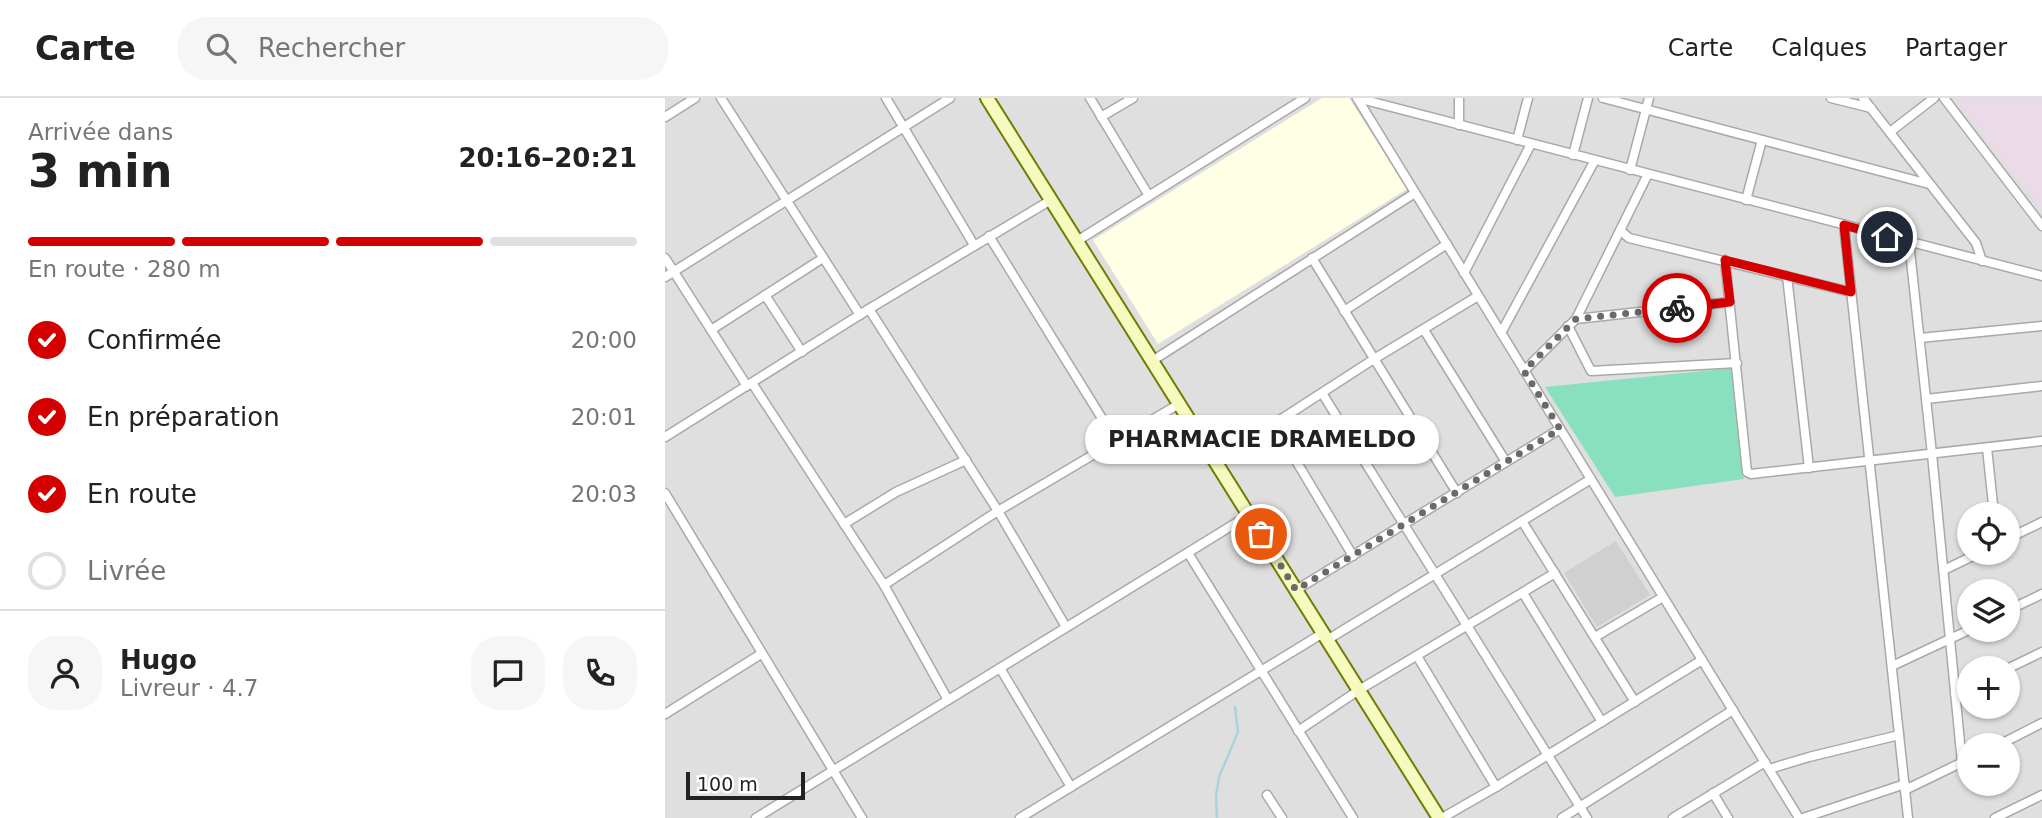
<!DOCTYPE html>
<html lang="fr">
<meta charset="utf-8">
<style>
body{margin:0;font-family:"DejaVu Sans",sans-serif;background:#f6f6f6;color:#222;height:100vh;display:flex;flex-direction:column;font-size:26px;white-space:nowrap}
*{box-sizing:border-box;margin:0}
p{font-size:23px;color:#767676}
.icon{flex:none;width:38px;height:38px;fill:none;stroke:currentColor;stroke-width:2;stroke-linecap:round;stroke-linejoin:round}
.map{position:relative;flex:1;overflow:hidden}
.drawer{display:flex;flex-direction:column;background:#fff;width:665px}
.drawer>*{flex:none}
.controls{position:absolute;left:1292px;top:404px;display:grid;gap:14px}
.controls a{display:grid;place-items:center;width:63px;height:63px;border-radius:50%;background:#fff;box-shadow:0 2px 5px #0004;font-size:35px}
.scale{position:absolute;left:21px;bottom:18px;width:119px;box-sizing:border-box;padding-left:7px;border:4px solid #222;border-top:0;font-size:19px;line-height:24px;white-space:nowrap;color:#222;-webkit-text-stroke:5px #fff;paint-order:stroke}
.pin{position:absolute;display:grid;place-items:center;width:60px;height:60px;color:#fff;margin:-30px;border:4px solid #fff;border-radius:50%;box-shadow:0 2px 7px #0007}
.courier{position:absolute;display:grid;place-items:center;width:70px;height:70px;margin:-35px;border:5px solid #d40000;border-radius:50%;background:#fff;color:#222;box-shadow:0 2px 9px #0007}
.bubble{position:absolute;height:49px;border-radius:24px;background:#fff;box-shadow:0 2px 5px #0004;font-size:23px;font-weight:600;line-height:49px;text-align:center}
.summary em{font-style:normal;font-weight:600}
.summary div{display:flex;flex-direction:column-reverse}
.summary{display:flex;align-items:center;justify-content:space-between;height:119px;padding:0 28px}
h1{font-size:46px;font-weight:600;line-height:52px}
.bar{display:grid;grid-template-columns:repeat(4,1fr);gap:10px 7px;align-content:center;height:84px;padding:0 28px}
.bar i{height:9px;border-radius:5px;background:#e0e0e0}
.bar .on{background:#d40000}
.bar p{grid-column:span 4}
.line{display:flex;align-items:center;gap:18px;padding:0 28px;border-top:2px solid #e0e0e0}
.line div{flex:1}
.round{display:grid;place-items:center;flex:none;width:74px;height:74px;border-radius:28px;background:#f6f6f6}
ol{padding:0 28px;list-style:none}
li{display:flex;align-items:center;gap:21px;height:77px}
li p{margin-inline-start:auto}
li .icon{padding:7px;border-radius:50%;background:#d40000;color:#fff;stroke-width:4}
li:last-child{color:#767676}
li i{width:38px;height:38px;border:4px solid #e0e0e0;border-radius:50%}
header{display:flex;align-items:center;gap:42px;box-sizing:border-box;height:98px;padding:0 35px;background:#fff;border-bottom:2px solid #e0e0e0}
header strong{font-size:33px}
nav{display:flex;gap:38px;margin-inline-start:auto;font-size:24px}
.search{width:490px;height:63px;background:#f6f6f6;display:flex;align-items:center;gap:18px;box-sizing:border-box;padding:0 24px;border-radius:28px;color:#767676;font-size:26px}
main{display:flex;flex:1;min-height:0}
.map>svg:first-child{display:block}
.residential{fill:#e0dfdf;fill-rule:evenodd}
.industrial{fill:#ebdbe8}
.education{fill:#ffffe5}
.religious{fill:#d0d0d0}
.pitch{fill:#88e0be}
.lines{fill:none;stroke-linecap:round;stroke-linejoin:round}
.stream{stroke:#aad3df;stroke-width:2.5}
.minor-casing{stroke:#a9a9a9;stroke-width:11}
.secondary-casing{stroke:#707d05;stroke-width:16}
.minor{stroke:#fff;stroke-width:8}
.secondary{stroke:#f7fabf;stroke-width:12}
.done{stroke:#6b6a68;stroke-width:7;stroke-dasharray:0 12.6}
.route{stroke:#d40000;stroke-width:9}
</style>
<header>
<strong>Carte</strong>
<div class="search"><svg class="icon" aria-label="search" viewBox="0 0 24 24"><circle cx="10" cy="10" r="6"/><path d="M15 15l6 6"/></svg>Rechercher</div>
<nav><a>Carte</a><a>Calques</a><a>Partager</a></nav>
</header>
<main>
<section class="drawer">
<div class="summary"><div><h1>3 min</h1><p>Arrivée dans</p></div><em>20:16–20:21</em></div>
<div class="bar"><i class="on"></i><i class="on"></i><i class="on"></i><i></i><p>En route · 280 m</p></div>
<ol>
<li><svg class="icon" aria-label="check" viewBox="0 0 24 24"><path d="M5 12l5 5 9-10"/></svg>Confirmée<p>20:00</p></li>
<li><svg class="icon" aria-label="check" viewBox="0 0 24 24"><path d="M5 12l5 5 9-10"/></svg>En préparation<p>20:01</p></li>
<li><svg class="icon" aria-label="check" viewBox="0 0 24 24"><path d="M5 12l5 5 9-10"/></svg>En route<p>20:03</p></li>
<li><i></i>Livrée</li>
</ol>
<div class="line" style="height:126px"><a class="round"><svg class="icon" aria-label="person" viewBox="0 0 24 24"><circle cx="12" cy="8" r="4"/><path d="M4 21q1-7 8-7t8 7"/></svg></a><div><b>Hugo</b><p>Livreur · 4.7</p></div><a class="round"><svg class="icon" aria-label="chat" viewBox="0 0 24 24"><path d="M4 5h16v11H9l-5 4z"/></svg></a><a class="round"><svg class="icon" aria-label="phone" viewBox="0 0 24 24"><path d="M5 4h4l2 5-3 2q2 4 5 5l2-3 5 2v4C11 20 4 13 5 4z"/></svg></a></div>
</section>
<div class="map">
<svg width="1377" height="720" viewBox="0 0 1377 720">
<rect width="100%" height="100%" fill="#f2efe9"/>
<!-- residential -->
<path class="residential" d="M0 0H1377V720H0ZM1304 416H1342V455H1304ZM1304 494H1342V532H1304ZM1304 570H1342V609H1304ZM1304 648H1342V686H1304Z"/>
<!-- industrial -->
<polygon class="industrial" points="1290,0 1377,0 1377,113 1334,57"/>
<!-- education -->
<polygon class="education" points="657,0 684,0 742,91 493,246 428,142"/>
<!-- religious -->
<polygon class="religious" points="951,443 985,497 932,529 899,475"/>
<!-- pitch -->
<polygon class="pitch" points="1068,270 1079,381 950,399 880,289"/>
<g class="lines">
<!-- stream -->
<polyline class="stream" points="552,720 551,698 554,679 573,634 570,609"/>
<!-- minor casing -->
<g class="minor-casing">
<g id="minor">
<polyline points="56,0 195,217"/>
<polyline points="221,0 309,147"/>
<polyline points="425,0 484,98"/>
<polyline points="692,0 1134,720"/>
<polyline points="692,0 1377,178"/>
<polyline points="938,0 1264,86"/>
<polyline points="1166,0 1206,10"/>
<polyline points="1198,0 1311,145 1317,163"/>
<polyline points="1279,0 1377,128"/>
<polyline points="0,19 30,0"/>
<polyline points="436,19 468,0"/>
<polyline points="794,27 794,0"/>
<polyline points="1225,34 1269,0"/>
<polyline points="852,42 863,0"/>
<polyline points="908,57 923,0"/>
<polyline points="965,72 984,0"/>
<polyline points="1081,102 1097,42"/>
<polyline points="1179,127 1243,720"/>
<polyline points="956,133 964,140 1186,194"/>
<polyline points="324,138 451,343"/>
<polyline points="412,143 640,0"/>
<polyline points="1244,144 1267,356 1297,665"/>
<polyline points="0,160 82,288"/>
<polyline points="647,160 792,395"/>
<polyline points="1060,162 1082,374 1086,376 1377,343"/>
<polyline points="799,175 866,46"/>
<polyline points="1122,178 1144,370"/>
<polyline points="0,179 285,0"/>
<polyline points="100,197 137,254"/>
<polyline points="204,211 333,413 401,529"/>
<polyline points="679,213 782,146"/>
<polyline points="911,221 1065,204"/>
<polyline points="903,228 926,273 1072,265"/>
<polyline points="46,232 158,160"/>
<polyline points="759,232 841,364"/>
<polyline points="836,235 930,62"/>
<polyline points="1255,240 1377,228"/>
<polyline points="487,263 750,95"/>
<polyline points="859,273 911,221 983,76"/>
<polyline points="87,285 219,487 283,602"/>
<polyline points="657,295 922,720"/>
<polyline points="1261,301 1377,288"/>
<polyline points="609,326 688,458"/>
<polyline points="0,339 204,211 386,102"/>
<polyline points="1322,350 1329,416"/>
<polyline points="550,364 709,261 813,198"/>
<polyline points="0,395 197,720"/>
<polyline points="857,423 970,604"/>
<polyline points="179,426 231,394 301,362"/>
<polyline points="1342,441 1377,424"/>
<polyline points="523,455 688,720"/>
<polyline points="1279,472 1314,455"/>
<polyline points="219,487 333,413 514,306"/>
<polyline points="631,492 895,331"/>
<polyline points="858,495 937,624"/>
<polyline points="1342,513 1377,496"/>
<polyline points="930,539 998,499"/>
<polyline points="662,542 926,381"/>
<polyline points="752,558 831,689"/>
<polyline points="1227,568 1304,532"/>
<polyline points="335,570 406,689"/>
<polyline points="1342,571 1377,554"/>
<polyline points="1290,596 1304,589"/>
<polyline points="0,616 96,556"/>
<polyline points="633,633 694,592 890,475"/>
<polyline points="1332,648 1377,625"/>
<polyline points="1104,671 1144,659 1234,637"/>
<polyline points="1240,692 1304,661"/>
<polyline points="1048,695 1063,720"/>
<polyline points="602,697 617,720"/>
<polyline points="91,720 584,417"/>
<polyline points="355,720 658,535"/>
<polyline points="777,720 831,689 1037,562"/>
<polyline points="897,720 1068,612"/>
<polyline points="1008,720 1100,664"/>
<polyline points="1138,720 1240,686"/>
<polyline points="1330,720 1377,697"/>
</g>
</g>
<!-- secondary casing -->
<g class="secondary-casing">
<polyline id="secondary" points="322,0 774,720"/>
</g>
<!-- minor -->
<use href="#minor" class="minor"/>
<!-- secondary -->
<use href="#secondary" class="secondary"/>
</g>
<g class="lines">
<!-- done -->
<polyline class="done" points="596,436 631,492 895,331 859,273 911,221 1012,210"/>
<!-- route -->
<polyline class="route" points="1012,210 1065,204 1060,162 1186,194 1179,127 1222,139"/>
</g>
</svg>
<div class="controls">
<a><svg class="icon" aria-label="locate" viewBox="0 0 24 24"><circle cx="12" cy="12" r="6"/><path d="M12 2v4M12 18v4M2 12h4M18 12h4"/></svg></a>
<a><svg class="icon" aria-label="layers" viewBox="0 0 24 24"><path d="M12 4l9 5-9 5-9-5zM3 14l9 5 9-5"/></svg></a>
<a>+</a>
<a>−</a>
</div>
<div class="scale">100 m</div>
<div class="pin" style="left:596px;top:436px;background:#ea580c"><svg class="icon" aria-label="bag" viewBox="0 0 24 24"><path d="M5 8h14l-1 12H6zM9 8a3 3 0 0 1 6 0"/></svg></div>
<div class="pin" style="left:1222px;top:139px;background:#1f2937"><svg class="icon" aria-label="home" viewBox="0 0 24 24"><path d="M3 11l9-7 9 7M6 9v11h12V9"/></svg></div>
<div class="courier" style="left:1012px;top:210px"><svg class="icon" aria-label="bike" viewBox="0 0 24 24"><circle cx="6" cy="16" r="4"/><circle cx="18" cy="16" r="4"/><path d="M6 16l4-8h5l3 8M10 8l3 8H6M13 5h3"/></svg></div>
<div class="bubble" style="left:420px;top:317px;width:354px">PHARMACIE DRAMELDO</div>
</div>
</main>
